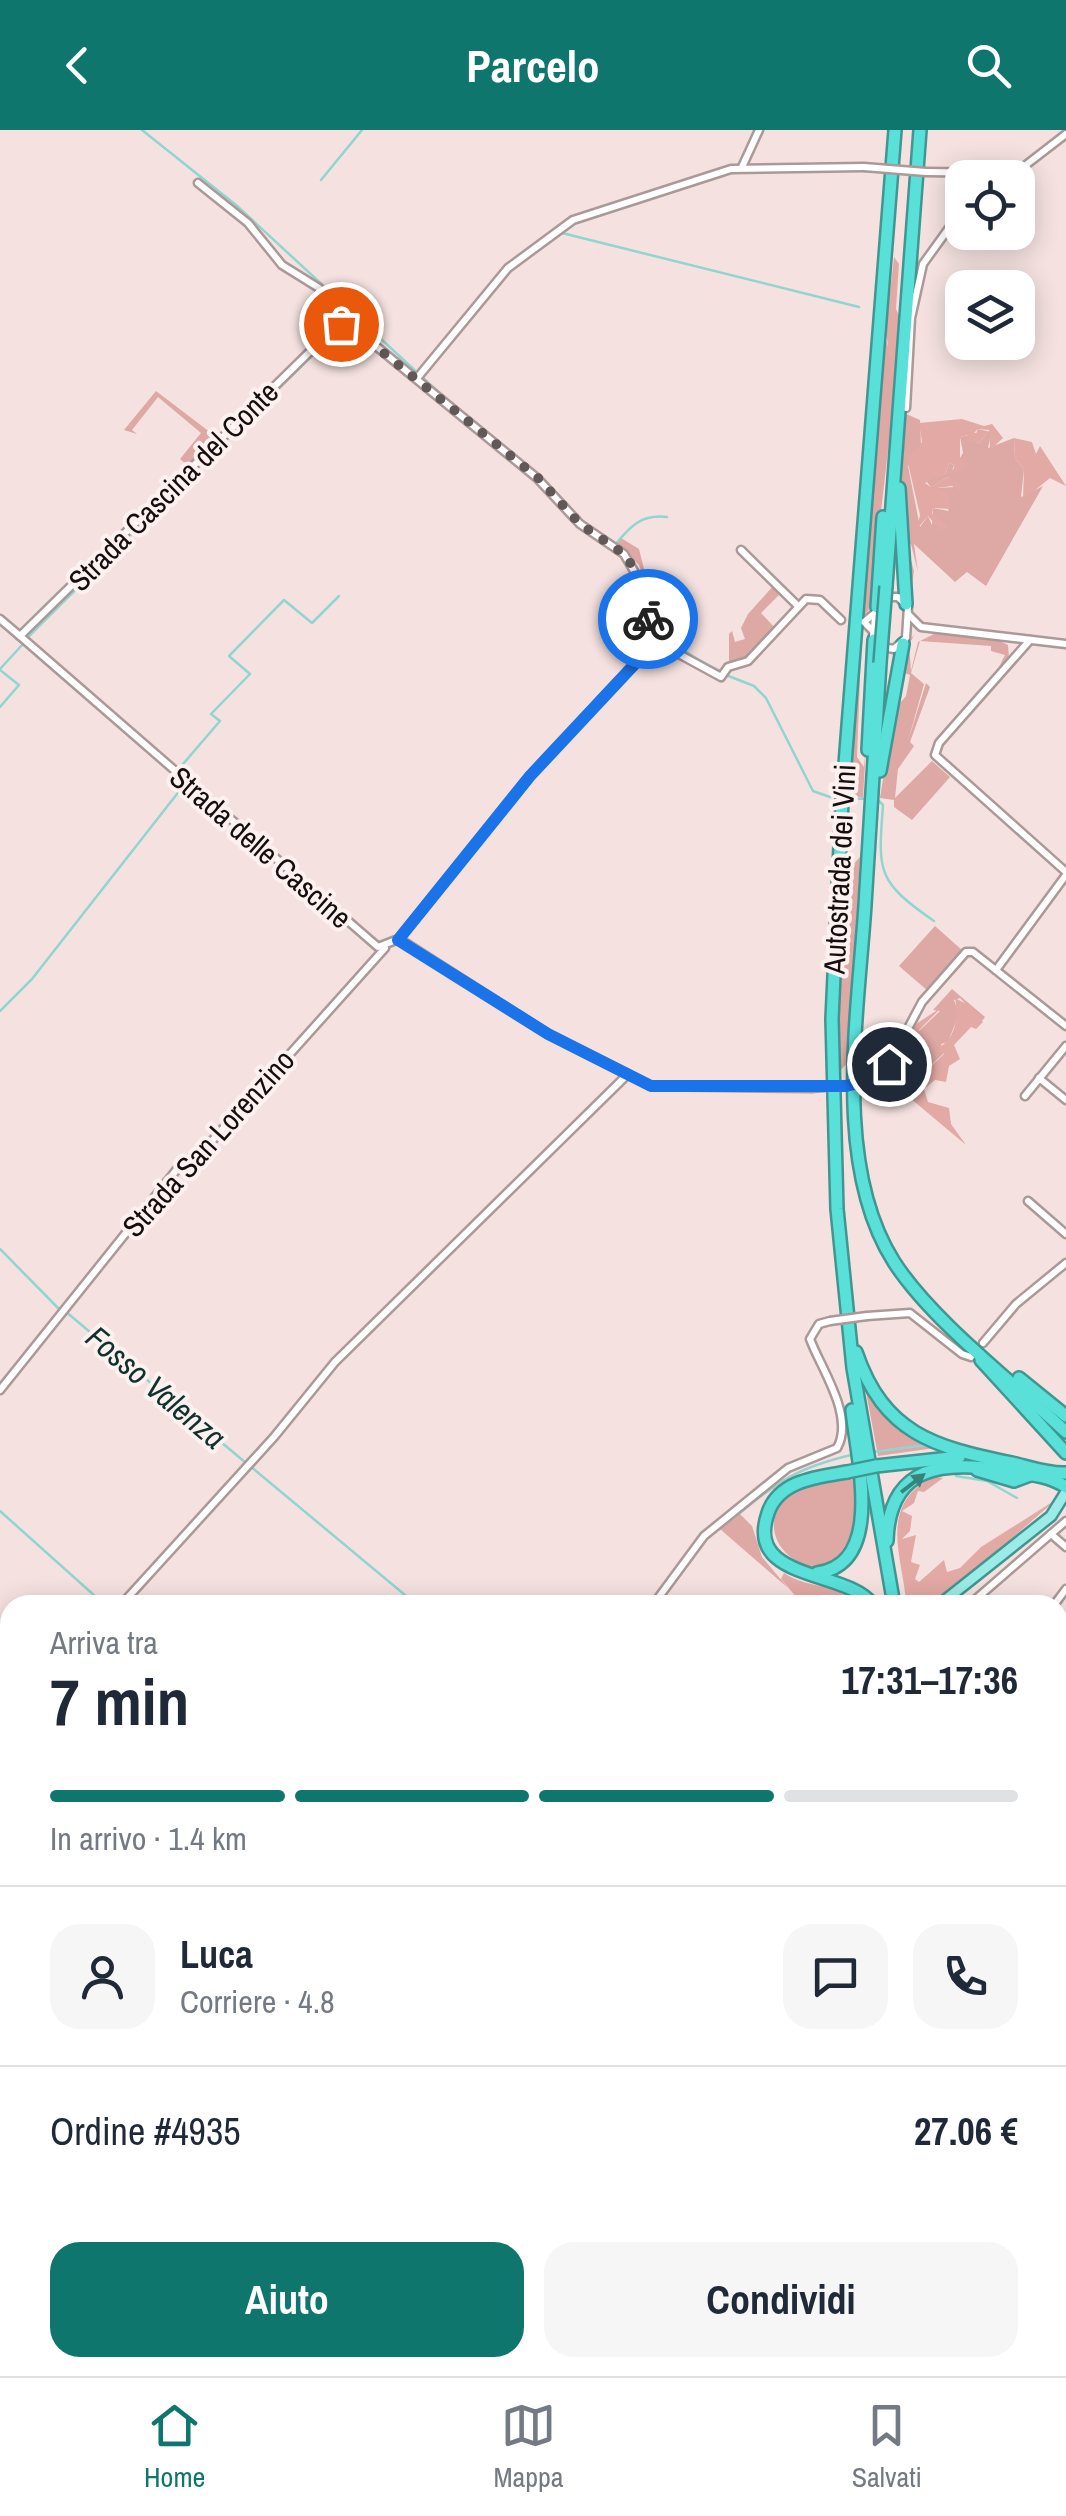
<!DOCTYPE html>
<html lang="it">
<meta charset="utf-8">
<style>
body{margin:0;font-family:"Archivo Narrow",sans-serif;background:#f6f6f7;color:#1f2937;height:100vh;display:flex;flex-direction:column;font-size:38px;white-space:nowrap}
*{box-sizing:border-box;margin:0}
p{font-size:32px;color:#747a83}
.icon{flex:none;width:55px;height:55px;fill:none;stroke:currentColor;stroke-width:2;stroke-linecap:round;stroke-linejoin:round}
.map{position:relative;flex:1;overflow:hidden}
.details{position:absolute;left:0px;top:1465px;width:1068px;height:782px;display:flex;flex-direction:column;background:#fff;border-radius:30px 30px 0 0;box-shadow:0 5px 25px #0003}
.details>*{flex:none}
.controls{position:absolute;left:945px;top:30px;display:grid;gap:20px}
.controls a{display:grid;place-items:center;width:90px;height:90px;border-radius:20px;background:#fff;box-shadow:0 5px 25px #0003;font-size:50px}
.pin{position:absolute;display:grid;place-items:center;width:85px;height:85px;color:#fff;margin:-42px;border:5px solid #fff;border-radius:50%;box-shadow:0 2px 10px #0007}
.courier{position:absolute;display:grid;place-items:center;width:100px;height:100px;margin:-50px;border:8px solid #1a73e8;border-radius:50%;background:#fff;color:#222;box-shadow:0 2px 12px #0007}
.head em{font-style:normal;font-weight:800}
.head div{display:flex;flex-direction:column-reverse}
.head{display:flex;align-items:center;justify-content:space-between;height:170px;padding:0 50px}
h1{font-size:65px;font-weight:800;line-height:75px}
.bar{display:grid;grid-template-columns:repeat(4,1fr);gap:15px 10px;align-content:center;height:120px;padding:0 50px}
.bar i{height:12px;border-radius:8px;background:#e0e1e3}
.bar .on{background:#0f766e}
.bar p{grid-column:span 4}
.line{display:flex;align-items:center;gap:25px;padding:0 50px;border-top:2px solid #e0e1e3}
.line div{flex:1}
.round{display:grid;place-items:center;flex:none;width:105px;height:105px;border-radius:30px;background:#f6f6f7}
.primary-button{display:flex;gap:20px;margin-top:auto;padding:20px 50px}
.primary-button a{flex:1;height:115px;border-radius:30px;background:#0f766e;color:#fff;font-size:40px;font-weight:800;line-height:115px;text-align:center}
.primary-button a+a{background:#f6f6f7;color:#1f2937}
header{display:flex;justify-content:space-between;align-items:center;height:130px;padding:0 50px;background:#0f766e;color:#fff;font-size:45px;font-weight:800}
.menu{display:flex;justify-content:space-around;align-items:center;height:140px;border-top:2px solid #e0e1e3;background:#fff;font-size:28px;color:#747a83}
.menu a{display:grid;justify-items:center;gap:5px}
.menu .on{color:#0f766e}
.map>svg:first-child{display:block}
.green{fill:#dea8a4}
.forest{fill:#e3a9a4}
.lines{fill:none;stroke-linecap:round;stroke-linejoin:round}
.stream{stroke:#90d5d0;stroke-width:2.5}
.minor-casing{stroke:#ab9998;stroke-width:11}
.major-casing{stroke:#419692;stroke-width:14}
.highway-casing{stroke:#419692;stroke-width:16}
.minor{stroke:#fff;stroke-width:6}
.major{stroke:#9bece8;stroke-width:9}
.highway{stroke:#58e0d9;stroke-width:11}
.minor-bridge-casing{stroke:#ab9998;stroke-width:11;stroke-linecap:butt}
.highway-bridge-casing{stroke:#419692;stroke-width:16;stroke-linecap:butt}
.minor-bridge{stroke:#fff;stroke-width:6}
.highway-bridge{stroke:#58e0d9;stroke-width:11}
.oneway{fill:#3a827e}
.done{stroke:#635858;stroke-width:10;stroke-dasharray:0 18}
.route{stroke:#1a73e8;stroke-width:12}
.labels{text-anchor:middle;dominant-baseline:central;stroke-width:8;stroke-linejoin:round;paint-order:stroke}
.street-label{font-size:30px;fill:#150e0e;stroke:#fdf1f0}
.water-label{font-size:32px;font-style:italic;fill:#0f312f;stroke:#fdf1f0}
</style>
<header><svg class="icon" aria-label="back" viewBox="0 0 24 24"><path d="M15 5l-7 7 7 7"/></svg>Parcelo<svg class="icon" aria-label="search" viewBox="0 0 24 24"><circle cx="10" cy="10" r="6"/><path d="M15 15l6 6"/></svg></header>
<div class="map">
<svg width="1066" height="2246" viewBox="0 0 1066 2246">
<rect width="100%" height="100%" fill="#f5e2e0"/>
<!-- green -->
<g class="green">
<polygon points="886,210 892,230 894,268 870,478 863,487"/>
<polygon points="156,261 215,306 217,310 190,337 180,329 201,303 158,267 132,300 137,304 124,300"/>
<polygon points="904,283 920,290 921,315 908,336 920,397 928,386 932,395 933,378 949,381 937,358 955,357 948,347 931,357 926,351 946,343 949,333 954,335 952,341 963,323 960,307 969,305 978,314 987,303 975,306 978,299 991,302 988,318 1014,308 1015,329 1024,339 1021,367 1043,356 986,456 967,442 955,452 914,414 918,442 911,414 906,413 914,441 910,468 901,359"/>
<polygon points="621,408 639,419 645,443 661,462 670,454 681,484 668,496 660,484 657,486 639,435 617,413"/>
<polygon points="774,455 782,462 761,483 775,498 746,530 729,533 729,504 732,501 735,512 745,509 741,498 748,484"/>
<polygon points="862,495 857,627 864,637 866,617 863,668 848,664"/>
<path d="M926 501 1000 511 1008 515 1009 528 996 543 1005 525 991 521V516L920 511 911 543 924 554 908 611 926 553 930 557 910 612 914 616 898 639 895 668 932 631 950 647 912 690 894 677V670L880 668 894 580 906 566 910 545 902 542C904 529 905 514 915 504L909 514 911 541 918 512 934 504Z"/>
<polygon points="860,727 849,931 839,942 841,748"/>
<polygon points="935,796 963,821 928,861 899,836"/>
<polygon points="952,859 985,887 982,891 960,868 954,870 959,884 948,912 941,914 944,923 927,939 923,954 916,955 918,937 925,928 923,919 913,928 911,925 923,911 918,902 940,881 933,880"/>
<polygon points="864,1251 897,1296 935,1318 878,1326"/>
<path d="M853 1346C859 1382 861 1430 815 1437 777 1432 757 1388 792 1363 809 1351 833 1350 853 1346Z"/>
<polygon points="740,1384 752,1396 762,1427 788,1458 720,1399"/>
</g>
<!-- forest -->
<g class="forest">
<polygon points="894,127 899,134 896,179 901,190 894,268 886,200"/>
<polygon points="962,289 984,296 992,294 1003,308 990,320 989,300 978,299 974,303 987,303 978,314 969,312 968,305 960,307 960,328 967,333 966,338 954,343 954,335 949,333 946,343 925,353 931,357 948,347 960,354 960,361 952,356 937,358 948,361 951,379 933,378 932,384 949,396 941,401 928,386 917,399 920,385 907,329 922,312 919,293"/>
<polygon points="1014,308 1032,312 1036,324 1040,316 1066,356 1050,348 1023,370 1024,339 1015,329"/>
<path d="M930 867 916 894 942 877 919 900 923 911 911 922 914 928 924 919 927 921 916 955 923 954 927 940 944 924 939 917C957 909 958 883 955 868L970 876 983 892 976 899 971 897 954 915 960 929 949 936 946 952 935 950 924 959 928 972 949 978 951 994 966 1015 891 952 862 965 859 960 891 938Z"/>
<path d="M931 1346 943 1348 924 1362 918 1361 914 1373 902 1381 912 1386 910 1401 902 1409 916 1405 911 1432 920 1435 915 1449 919 1452 944 1430 947 1442 960 1438 981 1417 1057 1369 935 1475H906C905 1438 883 1392 913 1361 919 1354 925 1354 931 1346Z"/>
<path d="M784 1443C805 1458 832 1453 850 1467L845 1475H803L781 1449Z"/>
</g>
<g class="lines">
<!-- stream -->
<g class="stream">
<polyline points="142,0 236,75 447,270"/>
<polyline points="321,50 362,0"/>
<polyline points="562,103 859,177"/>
<polyline points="521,133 558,105"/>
<polyline points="428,241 434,233"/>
<polyline points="518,329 549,357"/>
<polyline points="192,344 328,210"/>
<path d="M615 415C630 396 642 384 667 387"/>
<path d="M627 423C640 440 641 456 648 476 659 508 691 527 720 541"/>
<polyline points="0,494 18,510"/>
<polyline points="27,508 189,347"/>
<polyline points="0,539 23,514 181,651"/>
<polyline points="0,540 19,555 0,577"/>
<polyline points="726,545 754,556 766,568 813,661 830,667"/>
<polyline points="177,641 220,591 211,584 250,544 229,526 284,470 312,493 339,466"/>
<polyline points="847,668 865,669"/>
<path d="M879 671 883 675C878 741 876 751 934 791"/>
<polyline points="0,881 32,849 184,655"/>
<polyline points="0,1119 59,1179"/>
<polyline points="65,1181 246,1333"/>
<polyline points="872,1322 927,1315"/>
<polyline points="250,1336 417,1475"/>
<polyline points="956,1346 987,1351 1017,1368"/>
<polyline points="0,1381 105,1475"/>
<path d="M720 1398C773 1358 784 1341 851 1325"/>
<polyline points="703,1412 715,1401"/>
<polyline points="0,1575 1,1575"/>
<polyline points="0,1734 10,1743"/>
<polyline points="726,2238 737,2246"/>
</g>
<!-- minor casing -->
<g class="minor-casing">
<g id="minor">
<polyline points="742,37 759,0"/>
<polyline points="926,42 1004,43 1022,38 1066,4"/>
<polyline points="198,53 248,93 282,135 319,158 349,194 537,348 580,394 624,424 634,441 643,477 658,503 677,523 721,547 728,537 748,531 806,469 820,470 841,490"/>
<polyline points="418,247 508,138 573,90 731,39 864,37"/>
<polyline points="906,278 911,188 923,134 962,80"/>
<polyline points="741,420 798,476"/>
<polygon points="888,467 898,467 908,477 906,508 894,519 882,517 873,506 876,479"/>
<polyline points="908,484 921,497 1066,514"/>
<polyline points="0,489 20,506 334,198 347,194"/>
<polyline points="873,501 864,492 875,483"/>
<polyline points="20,506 378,817 396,810 404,812 548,904 651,956 811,958"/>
<polyline points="1030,510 939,613 935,625 1066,742"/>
<polyline points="398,810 530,646 661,506"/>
<polyline points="996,840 1066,745"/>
<polyline points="1039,948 1066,970"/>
<polyline points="863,954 889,934 922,872 966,822 973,822 1066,896"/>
<polyline points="1025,966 1066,916"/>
<polyline points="1028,1071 1066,1104"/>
<polyline points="867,1186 910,1183 962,1224 971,1227"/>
<polyline points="983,1213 1016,1174 1066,1133"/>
<polyline points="0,1260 178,1038 211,1012 385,818"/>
<polyline points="1051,1404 1066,1417"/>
<polyline points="121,1475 274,1307 335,1232 628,944"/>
<path d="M653 1475 704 1406 788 1338 837 1318C855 1286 821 1239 810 1209L819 1194 830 1191"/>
<polyline points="969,1475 1066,1391"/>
<polyline points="1054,1475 1066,1459"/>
<polyline points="0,1980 10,1991"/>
<polyline points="1058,2065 1066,2077"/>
<polyline points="381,2238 390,2243"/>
<polyline points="637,2238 647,2246"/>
<polyline points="1025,2238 1027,2246"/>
<polyline points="387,2246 395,2238"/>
</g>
</g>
<!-- major casing -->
<g class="major-casing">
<g id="major">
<polyline points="939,1475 1051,1386 1066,1362"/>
<polyline points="156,2246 165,2238"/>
<polyline points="166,2246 175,2238"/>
</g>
</g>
<!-- highway casing -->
<g class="highway-casing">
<g id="highway">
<polyline points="899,358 906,474"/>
<polyline points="886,456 920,0"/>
<polyline points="877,477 883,387"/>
<path d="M880 533C875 614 870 695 865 775 858 884 832 1035 894 1132 932 1191 1014 1253 1066 1302"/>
<polyline points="868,620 874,510"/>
<polyline points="880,641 903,514"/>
<path d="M856 1222C884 1304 934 1317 1012 1333 1030 1337 1048 1344 1066 1343"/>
<polyline points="981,1230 1066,1323"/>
<polyline points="1019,1248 1066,1286"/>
<polyline points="876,1336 959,1327"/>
<polyline points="977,1340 1014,1351 1030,1345"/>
<path d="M847 1342C818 1347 779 1350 768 1383 744 1452 847 1439 873 1475"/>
<path d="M887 1411C889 1335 944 1330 1006 1341 1026 1344 1048 1345 1066 1357"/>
<path d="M817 1443C886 1434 856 1326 852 1280"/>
<polyline points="894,1475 853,1238 837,1079 832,889 842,672 895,0"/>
<polyline points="1035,2238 1037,2246"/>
</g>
</g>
<!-- minor -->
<use href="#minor" class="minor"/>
<!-- major -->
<use href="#major" class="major"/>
<!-- highway -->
<use href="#highway" class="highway"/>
<!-- minor-bridge casing -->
<g class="minor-bridge-casing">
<g id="minor-bridge">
<polyline points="864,37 926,42"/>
<polyline points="811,958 863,954"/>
<polyline points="830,1191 867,1186"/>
</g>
</g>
<!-- highway-bridge casing -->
<g class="highway-bridge-casing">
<g id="highway-bridge">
<polyline points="880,533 886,456"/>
<polyline points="847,1342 876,1336"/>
</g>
</g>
<!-- minor-bridge -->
<use href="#minor-bridge" class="minor-bridge"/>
<!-- highway-bridge -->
<use href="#highway-bridge" class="highway-bridge"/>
</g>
<!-- one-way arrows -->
<defs><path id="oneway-solid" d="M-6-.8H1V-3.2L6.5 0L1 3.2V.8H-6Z" transform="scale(2.5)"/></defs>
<use class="oneway" href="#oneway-solid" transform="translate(913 1353) rotate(-38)"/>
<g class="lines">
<!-- done -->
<polyline class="done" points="341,194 348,194 538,348 580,394 624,424 633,437 648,489"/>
<!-- route -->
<polyline class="route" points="648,489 661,506 530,646 398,810 548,904 651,956 846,956 873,949 889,934"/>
</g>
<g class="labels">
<!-- street labels -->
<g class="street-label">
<text transform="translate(173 356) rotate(-45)">Strada Cascina del Conte</text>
<text transform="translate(261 717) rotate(41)">Strada delle Cascine</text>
<text transform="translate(839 739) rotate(-87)">Autostrada dei Vini</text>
<text transform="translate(208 1013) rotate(-48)">Strada San Lorenzino</text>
</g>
<!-- water labels -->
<g class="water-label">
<text transform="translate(156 1257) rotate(40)">Fosso Valenza</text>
</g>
</g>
</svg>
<div class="controls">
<a><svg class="icon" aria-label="locate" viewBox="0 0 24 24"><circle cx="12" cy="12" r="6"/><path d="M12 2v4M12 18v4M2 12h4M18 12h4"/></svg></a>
<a><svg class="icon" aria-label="layers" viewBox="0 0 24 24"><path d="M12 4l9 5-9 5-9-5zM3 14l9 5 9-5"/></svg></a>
</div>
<div class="pin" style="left:341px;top:194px;background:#ea580c"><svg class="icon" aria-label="bag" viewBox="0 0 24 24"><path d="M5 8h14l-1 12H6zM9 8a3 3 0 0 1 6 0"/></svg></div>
<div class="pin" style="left:889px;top:934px;background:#1f2937"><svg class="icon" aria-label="home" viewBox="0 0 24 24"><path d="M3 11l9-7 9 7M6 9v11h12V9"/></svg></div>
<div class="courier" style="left:648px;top:489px"><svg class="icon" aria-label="bike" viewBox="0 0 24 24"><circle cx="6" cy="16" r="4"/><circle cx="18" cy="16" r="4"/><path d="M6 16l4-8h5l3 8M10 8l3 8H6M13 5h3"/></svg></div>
<section class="details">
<div class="head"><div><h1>7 min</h1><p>Arriva tra</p></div><em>17:31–17:36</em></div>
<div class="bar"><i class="on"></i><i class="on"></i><i class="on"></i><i></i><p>In arrivo · 1.4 km</p></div>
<div class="line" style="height:180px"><a class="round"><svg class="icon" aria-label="person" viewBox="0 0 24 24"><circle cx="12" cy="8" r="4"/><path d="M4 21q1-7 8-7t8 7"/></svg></a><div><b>Luca</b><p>Corriere · 4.8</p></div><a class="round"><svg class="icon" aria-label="chat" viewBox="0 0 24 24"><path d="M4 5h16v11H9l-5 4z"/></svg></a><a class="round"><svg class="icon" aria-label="phone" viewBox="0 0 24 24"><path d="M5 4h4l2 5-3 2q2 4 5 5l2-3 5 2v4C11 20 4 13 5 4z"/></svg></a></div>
<div class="line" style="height:130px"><div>Ordine #4935</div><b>27.06 €</b></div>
<div class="primary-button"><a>Aiuto</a><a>Condividi</a></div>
</section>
</div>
<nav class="menu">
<a class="on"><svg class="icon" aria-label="home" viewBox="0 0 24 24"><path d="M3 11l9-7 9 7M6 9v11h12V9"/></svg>Home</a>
<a><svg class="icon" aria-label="map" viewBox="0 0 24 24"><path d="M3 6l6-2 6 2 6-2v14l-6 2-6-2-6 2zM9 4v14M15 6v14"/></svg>Mappa</a>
<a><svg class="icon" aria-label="saved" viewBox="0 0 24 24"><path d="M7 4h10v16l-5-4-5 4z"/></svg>Salvati</a>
</nav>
